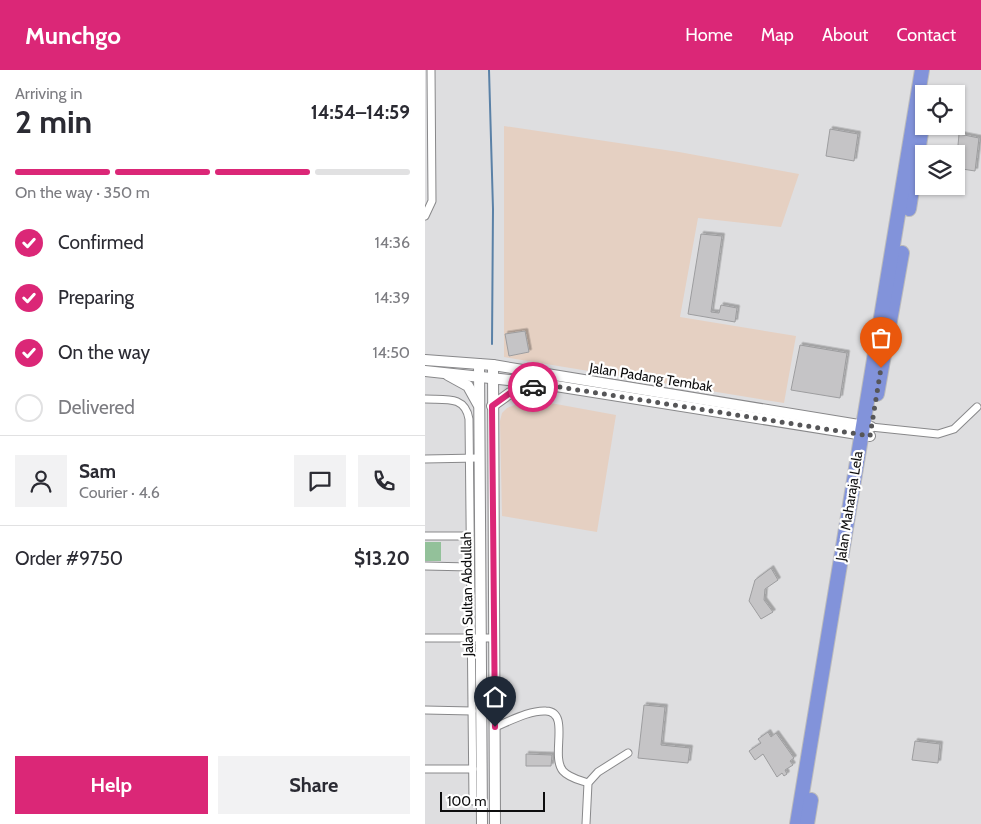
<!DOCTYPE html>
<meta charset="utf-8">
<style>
body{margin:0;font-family:Cabin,sans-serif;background:#f2f2f3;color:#2b2b33;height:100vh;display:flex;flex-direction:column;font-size:19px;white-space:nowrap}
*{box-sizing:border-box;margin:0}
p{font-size:16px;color:#7c7c81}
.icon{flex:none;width:28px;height:28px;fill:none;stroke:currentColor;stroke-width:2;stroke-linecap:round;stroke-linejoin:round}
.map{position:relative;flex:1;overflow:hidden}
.panel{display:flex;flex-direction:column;background:#fff;width:425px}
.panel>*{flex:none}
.fabs{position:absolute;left:490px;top:15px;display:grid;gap:10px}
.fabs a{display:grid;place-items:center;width:50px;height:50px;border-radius:0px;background:#fff;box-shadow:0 1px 4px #0004;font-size:25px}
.scale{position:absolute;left:15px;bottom:12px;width:105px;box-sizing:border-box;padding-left:5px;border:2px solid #0d0d0e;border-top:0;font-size:14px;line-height:18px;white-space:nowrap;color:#0d0d0e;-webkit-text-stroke:4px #fff;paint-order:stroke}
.pin{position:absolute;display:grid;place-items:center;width:42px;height:42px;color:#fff;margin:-51px -21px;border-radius:50% 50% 50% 0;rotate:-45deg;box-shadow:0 0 5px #0007}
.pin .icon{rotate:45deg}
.courier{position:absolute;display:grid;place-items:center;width:50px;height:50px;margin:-25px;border:4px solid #db2777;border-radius:50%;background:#fff;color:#222;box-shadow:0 1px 6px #0007}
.head em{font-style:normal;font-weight:700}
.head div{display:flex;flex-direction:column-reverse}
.head{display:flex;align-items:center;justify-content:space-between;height:85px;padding:0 15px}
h1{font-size:32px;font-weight:700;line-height:38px}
.bar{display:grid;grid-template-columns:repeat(4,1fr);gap:8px 5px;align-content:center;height:60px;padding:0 15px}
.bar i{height:6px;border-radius:4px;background:#e1e1e2}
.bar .on{background:#db2777}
.bar p{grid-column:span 4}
.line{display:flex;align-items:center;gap:12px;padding:0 15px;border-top:1px solid #e1e1e2}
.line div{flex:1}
.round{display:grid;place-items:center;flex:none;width:52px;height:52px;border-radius:0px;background:#f2f2f3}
ol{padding:0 15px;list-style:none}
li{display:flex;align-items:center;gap:15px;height:55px}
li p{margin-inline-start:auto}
li .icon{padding:5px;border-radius:50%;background:#db2777;color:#fff;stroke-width:4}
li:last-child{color:#7c7c81}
li i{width:28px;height:28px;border:2px solid #e1e1e2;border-radius:50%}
.primary-button{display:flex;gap:10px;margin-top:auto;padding:10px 15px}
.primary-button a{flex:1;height:58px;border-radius:0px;background:#db2777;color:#fff;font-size:20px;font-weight:700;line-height:58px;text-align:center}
.primary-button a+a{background:#f2f2f3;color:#2b2b33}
header{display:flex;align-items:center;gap:30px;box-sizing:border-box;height:70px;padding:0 25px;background:#db2777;color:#fff}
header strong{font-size:24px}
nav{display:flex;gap:28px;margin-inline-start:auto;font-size:18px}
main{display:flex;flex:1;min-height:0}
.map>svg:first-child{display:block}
.education{fill:#e5d0c2}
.green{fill:#93c19a}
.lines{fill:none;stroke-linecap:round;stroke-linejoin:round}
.stream{stroke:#5a81a7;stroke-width:2}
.building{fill:#c5c4c6;stroke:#9d9d9f;filter:url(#shadow)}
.street-casing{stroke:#88888a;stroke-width:9}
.secondary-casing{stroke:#88888a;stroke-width:12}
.highway-casing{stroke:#bbbbbc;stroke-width:16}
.street{stroke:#fff;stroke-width:7}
.secondary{stroke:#fff;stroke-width:10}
.highway{stroke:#8293da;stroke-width:14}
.done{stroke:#565658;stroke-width:5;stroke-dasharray:0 9}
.route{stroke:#db2777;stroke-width:6}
.labels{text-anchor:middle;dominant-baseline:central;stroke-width:4.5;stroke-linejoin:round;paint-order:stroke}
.street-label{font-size:14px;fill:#0d0d0e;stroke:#fff}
</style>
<header>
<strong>Munchgo</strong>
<nav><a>Home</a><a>Map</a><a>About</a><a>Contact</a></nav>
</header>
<main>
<section class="panel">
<div class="head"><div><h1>2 min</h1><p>Arriving in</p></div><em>14:54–14:59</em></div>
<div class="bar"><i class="on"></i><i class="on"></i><i class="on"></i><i></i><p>On the way · 350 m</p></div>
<ol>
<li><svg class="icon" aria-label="check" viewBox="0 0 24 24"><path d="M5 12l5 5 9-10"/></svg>Confirmed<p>14:36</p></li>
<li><svg class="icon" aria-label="check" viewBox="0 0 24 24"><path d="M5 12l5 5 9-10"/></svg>Preparing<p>14:39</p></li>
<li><svg class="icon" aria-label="check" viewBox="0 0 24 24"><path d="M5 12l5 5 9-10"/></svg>On the way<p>14:50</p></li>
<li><i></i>Delivered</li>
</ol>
<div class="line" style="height:90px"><a class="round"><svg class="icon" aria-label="person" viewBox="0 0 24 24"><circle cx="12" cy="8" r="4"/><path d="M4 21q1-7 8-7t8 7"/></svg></a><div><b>Sam</b><p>Courier · 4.6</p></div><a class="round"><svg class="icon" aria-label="chat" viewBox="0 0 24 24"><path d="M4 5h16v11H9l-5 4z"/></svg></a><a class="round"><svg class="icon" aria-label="phone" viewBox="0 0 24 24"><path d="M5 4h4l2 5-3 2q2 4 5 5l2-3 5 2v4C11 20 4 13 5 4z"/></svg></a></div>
<div class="line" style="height:65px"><div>Order #9750</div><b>$13.20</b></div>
<div class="primary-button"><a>Help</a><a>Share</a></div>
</section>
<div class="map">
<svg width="556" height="754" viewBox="0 0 556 754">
<defs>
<filter id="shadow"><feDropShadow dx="2.5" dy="-2.5" stdDeviation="0" flood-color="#0004"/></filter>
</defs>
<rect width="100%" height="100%" fill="#dedee0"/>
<!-- education -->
<g class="education">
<polygon points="79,56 254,82 374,104 356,157 273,148 255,247 371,266 359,333 79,287"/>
<polygon points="100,331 120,332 191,345 172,462 77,446 75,351 77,343 82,338"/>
</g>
<!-- green -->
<rect class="green" x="0" y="472" width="16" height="19"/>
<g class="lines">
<!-- stream -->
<polyline class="stream" points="64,0 68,139 67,274"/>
</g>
<!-- building -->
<g class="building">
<polygon points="405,59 433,64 429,91 401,86"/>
<polygon points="534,64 554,68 550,101 531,98"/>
<polygon points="276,164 297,166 286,242 294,243 296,235 312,238 310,252 263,244"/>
<polygon points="100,261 104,282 84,286 80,264"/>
<polygon points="375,275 422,283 415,328 366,320"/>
<polygon points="346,498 353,510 340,519 339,530 348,542 336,549 324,531 330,510"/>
<polygon points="219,635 240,637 236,675 265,678 263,693 213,688"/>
<polygon points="343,662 346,667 351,663 369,688 365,691 368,695 360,700 362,704 359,706 357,703 352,707 338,684 330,690 324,681 336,673 333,669"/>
<polygon points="490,671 515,674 513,693 487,690"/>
<polygon points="101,684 127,685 126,696 101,696"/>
</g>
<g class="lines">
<!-- street casing -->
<g class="street-casing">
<g id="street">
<polyline points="0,146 7,131 6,0"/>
<path d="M0 329C20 330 40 325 44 349L48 731"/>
<polyline points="446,357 513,364 529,359 552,337"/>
<polyline points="0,389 53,388"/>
<polyline points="0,466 44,466"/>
<polyline points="0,496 45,497"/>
<polyline points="0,568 69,568"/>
<polyline points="0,640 47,641"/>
<path d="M70 657C85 651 105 640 121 641 146 642 125 686 138 701 144 708 155 710 163 713"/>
<polyline points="0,699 48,699"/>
<polyline points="161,754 163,713 173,702 203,683"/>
</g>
</g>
<!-- secondary casing -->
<g class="secondary-casing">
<g id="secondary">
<polyline points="0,290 68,295 446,357"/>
<polyline points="54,294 57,754"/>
<polyline points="68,295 70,754"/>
<polyline points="0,301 112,313 445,366"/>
<polyline points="23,305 43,316 53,334"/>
<polyline points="67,336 85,323 110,317"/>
</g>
</g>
<!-- highway casing -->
<g class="highway-casing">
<g id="highway">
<polyline points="484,139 497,57"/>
<polyline points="452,324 477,183"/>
<polyline points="372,754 497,0"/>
<polyline points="382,754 386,730"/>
</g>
</g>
<!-- street -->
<use href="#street" class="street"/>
<!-- secondary -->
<use href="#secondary" class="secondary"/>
<!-- highway -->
<use href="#highway" class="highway"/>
</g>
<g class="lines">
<!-- done -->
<polyline class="done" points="108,317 128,316 445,366 456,298"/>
<!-- route -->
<polyline class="route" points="70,657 67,336 85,323 108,317"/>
</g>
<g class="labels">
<!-- street labels -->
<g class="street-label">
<text transform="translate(226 307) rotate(9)">Jalan Padang Tembak</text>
<text transform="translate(424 436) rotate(-81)">Jalan Maharaja Lela</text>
<text transform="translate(42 524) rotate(-91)">Jalan Sultan Abdullah</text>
</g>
</g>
</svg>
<div class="fabs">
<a><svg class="icon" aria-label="locate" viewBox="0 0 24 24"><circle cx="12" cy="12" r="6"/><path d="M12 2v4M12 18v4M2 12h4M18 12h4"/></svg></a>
<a><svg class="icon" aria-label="layers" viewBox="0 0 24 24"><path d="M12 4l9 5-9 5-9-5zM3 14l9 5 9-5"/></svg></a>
</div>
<div class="scale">100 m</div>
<div class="pin" style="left:456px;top:298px;background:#ea580c"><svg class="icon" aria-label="bag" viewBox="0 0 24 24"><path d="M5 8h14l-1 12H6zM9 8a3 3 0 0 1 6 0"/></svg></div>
<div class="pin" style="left:70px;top:657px;background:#1f2937"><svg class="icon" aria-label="home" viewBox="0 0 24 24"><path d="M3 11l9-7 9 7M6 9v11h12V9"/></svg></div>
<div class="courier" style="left:108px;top:317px"><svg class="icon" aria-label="car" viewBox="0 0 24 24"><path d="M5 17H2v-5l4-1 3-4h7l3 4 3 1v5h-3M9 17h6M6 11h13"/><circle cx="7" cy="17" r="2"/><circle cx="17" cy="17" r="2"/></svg></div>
</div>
</main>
